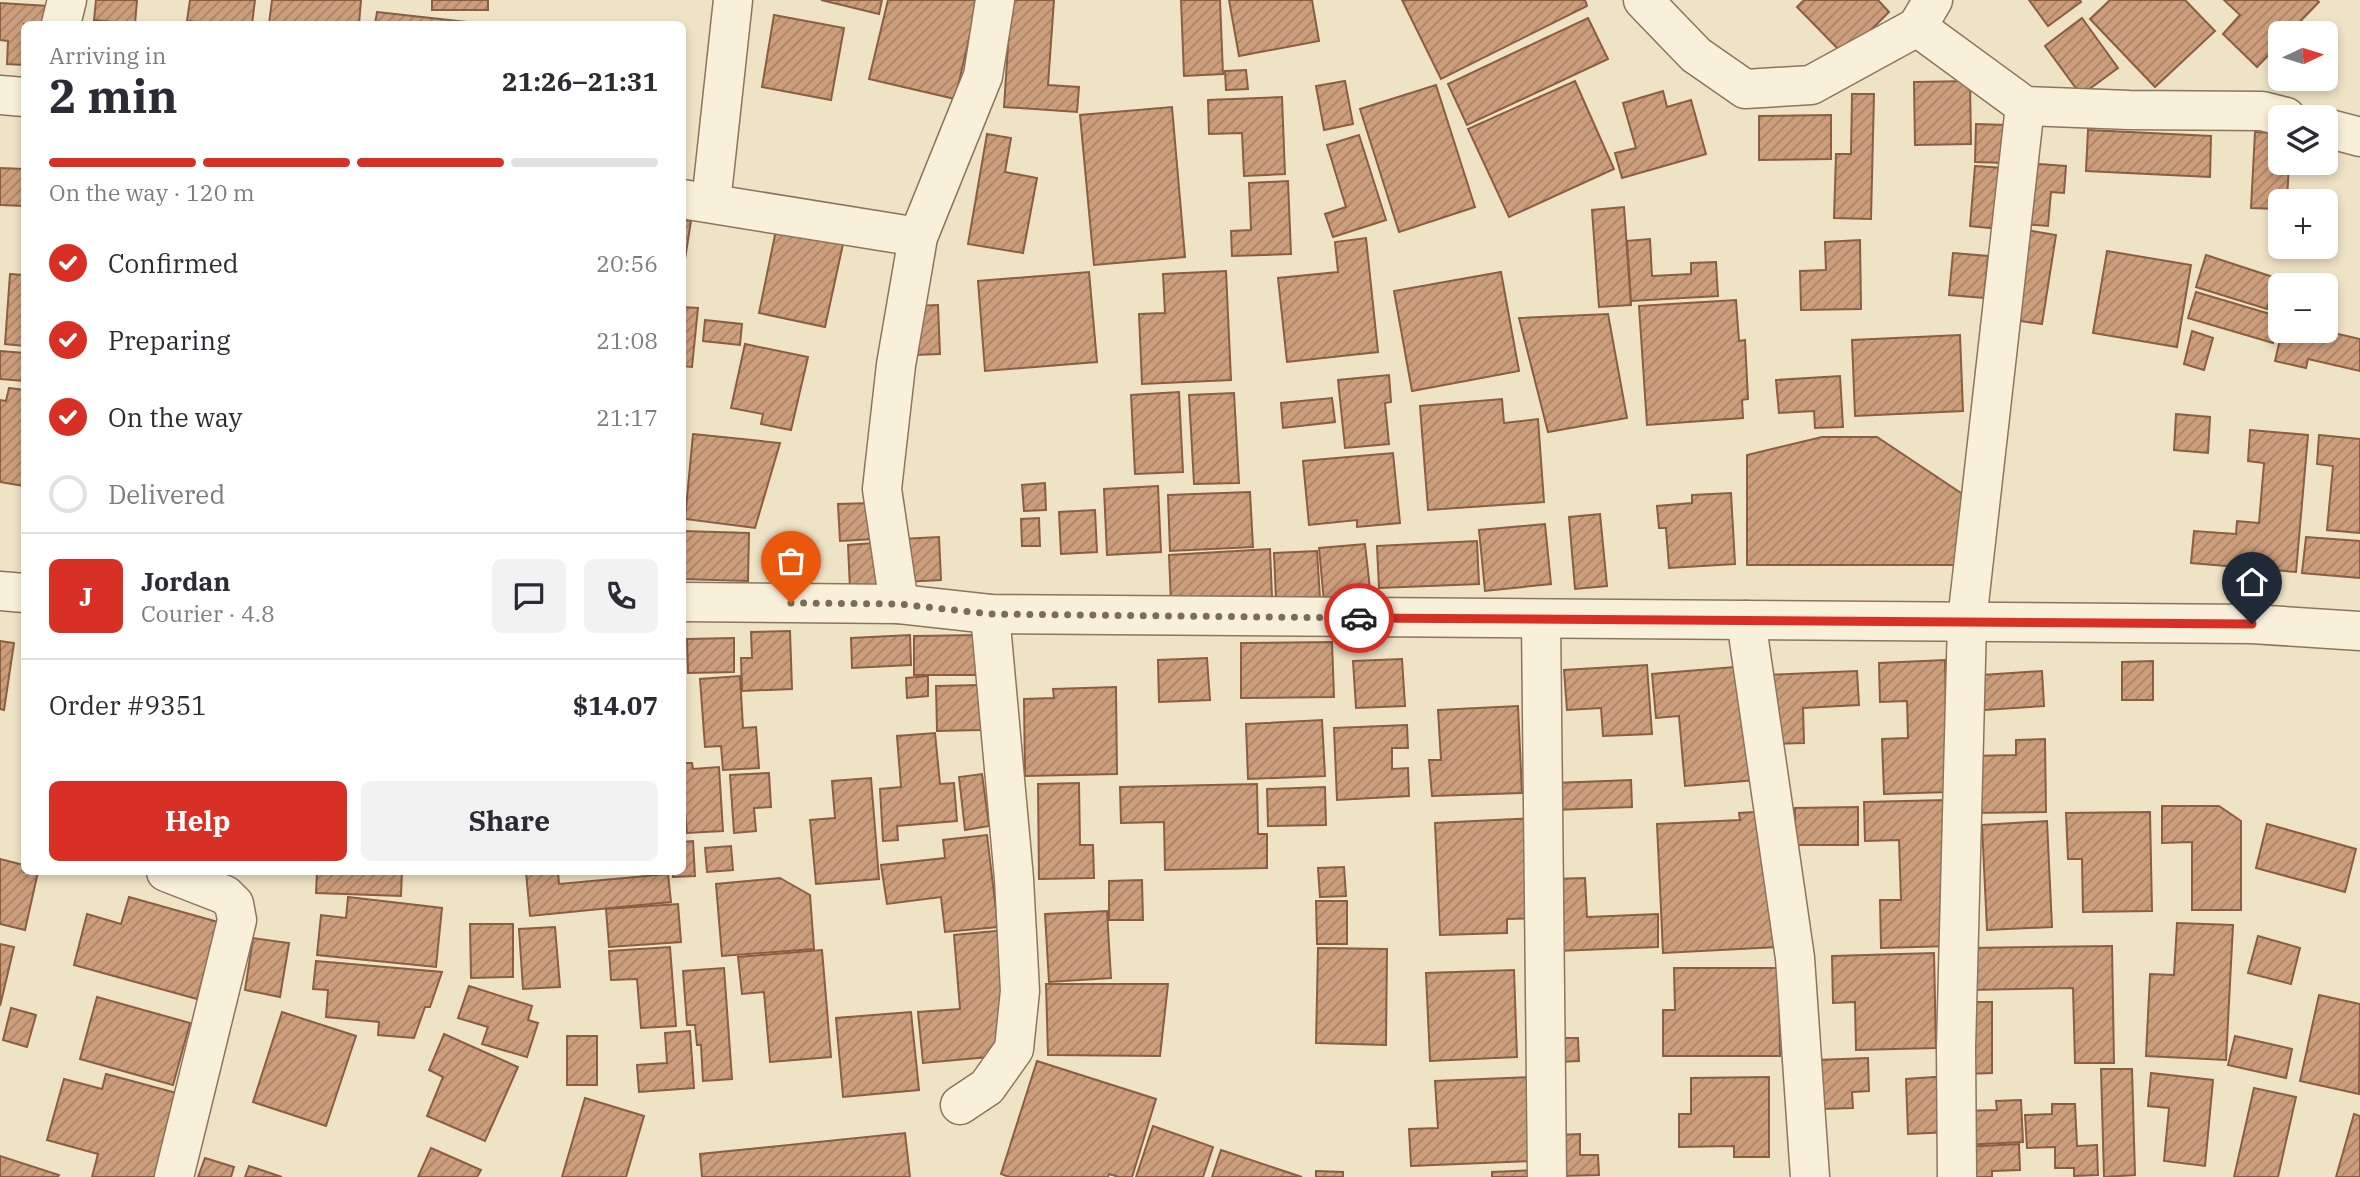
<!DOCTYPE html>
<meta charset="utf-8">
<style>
body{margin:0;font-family:"IBM Plex Serif",serif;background:#f2f2f3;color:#2b2b33;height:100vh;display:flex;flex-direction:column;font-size:26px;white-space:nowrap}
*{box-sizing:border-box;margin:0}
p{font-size:23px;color:#7c7c81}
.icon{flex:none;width:38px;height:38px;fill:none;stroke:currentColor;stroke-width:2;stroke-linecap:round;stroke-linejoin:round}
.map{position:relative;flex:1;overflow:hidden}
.side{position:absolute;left:21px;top:21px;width:665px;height:854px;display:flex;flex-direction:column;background:#fff;border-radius:10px;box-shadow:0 4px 10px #0003}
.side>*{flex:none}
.needle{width:46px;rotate:86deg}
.buttons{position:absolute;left:2268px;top:21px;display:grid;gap:14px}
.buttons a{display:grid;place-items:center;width:70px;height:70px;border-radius:10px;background:#fff;box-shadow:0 4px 10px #0003;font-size:35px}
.pin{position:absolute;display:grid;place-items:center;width:60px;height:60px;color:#fff;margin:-72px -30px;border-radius:50% 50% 50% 0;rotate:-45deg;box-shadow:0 0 7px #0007}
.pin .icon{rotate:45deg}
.courier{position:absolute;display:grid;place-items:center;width:70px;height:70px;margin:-35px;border:5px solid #d93025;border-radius:50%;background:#fff;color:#222;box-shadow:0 2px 9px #0007}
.overview em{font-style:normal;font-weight:800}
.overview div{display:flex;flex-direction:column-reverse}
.overview{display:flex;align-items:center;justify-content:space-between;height:119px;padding:0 28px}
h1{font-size:46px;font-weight:800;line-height:52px}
.bar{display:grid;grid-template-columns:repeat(4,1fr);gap:10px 7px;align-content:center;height:84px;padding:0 28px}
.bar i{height:9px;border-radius:5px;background:#e1e1e2}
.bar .on{background:#d93025}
.bar p{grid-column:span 4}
.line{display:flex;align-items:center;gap:18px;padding:0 28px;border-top:2px solid #e1e1e2}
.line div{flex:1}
.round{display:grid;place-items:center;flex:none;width:74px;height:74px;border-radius:10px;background:#f2f2f3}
ol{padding:0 28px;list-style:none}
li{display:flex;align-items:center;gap:21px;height:77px}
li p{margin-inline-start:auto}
li .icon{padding:7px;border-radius:50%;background:#d93025;color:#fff;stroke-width:4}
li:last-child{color:#7c7c81}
li i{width:38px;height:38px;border:4px solid #e1e1e2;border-radius:50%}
.primary-button{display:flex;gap:14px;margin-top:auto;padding:14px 28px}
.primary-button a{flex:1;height:80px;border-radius:10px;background:#d93025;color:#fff;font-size:28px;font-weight:800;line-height:80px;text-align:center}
.primary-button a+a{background:#f2f2f3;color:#2b2b33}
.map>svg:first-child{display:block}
.building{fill:url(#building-hatch);stroke:#8b5e41;stroke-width:2}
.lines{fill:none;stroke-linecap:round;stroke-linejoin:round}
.minor-casing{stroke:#8b755c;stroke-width:41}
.tertiary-casing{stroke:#8b755c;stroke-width:41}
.minor{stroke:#f9f0da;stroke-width:38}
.tertiary{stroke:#f9f0da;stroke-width:38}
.done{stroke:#7a6d59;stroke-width:7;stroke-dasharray:0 12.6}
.route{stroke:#d93025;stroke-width:9}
</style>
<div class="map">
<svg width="2360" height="1177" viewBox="0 0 2360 1177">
<defs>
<pattern id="building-hatch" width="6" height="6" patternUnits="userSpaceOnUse" patternTransform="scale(1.75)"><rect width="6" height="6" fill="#cd9e7c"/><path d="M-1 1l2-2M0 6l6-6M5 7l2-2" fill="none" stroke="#a88165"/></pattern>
</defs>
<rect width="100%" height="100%" fill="#efe3c6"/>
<!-- building -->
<g class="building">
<polygon points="96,0 137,0 135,24 94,20"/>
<polygon points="190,0 255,0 252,24 225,24 187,21"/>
<polygon points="272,0 361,0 359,24 269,24"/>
<rect x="432" y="0" width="56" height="10"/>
<polygon points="821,0 882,0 879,14"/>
<polygon points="888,0 978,0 955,99 869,79"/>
<polygon points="1011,0 1054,0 1048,85 1079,87 1077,112 1004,107"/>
<polygon points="1181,0 1220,0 1223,74 1184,76"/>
<polygon points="1229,0 1312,0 1319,41 1239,56"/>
<polygon points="1402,0 1585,0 1587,6 1441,79"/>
<polygon points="1804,0 1878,0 1889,12 1845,56 1797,7"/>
<polygon points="2029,0 2080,0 2081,2 2048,26"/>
<polygon points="2110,0 2185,0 2215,31 2155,87 2090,19"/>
<polygon points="2224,0 2317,0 2319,2 2289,33 2280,33 2280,43 2257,67 2223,34 2240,15"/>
<polygon points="0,3 48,6 47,24 24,24 24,65 7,64 8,41 0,40"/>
<polygon points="377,12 485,24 375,24"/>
<polygon points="774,15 844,28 831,100 762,87"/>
<polygon points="1588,18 1608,59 1467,125 1448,84"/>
<polygon points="2082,18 2118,68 2081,95 2045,46"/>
<polygon points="1246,70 1248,89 1226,90 1225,71"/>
<polygon points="1345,81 1353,124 1324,130 1316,86"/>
<polygon points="1575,81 1614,169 1509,217 1468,129"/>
<polygon points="1970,81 1971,144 1915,145 1914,82"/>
<polygon points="1436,85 1475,207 1399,232 1360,109"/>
<polygon points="1663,91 1667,107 1691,100 1706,154 1622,178 1615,153 1636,148 1623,103"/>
<polygon points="1852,94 1874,94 1871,219 1834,218 1836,154 1851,154"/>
<polygon points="1282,97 1285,174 1244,176 1242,133 1209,134 1208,100"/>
<polygon points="1172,107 1185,257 1094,265 1080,115"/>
<polygon points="1831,115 1831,159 1759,160 1759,116"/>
<polygon points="1976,124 2006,125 2005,163 1975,162"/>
<polygon points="2088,130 2211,136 2210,177 2086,171"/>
<polygon points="2255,132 2280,133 2280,163 2289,163 2287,201 2280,201 2280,209 2251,208"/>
<polygon points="987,134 1011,138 1005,172 1037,178 1023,253 968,244"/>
<polygon points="1359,135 1386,220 1333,237 1325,214 1346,207 1327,145"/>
<polygon points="2025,163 2066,166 2064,193 2051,192 2048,226 2020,224"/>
<polygon points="1975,166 2004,168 1999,229 1970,226"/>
<polygon points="0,168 24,169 24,206 0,205"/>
<polygon points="1288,181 1291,254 1232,256 1231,231 1251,230 1249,183"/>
<polygon points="1624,207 1631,305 1599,307 1592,210"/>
<polygon points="682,220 691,221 683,272 682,272"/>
<polygon points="2020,229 2056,235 2042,324 2006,319"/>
<polygon points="776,230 843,244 825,327 759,313"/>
<polygon points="1366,238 1378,352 1287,362 1278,278 1338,272 1335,242"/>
<polygon points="1650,239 1652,276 1691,274 1691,263 1716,262 1718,296 1631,301 1627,241"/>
<polygon points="1860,240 1861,309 1801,310 1800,271 1826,270 1825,242"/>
<polygon points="2107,251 2191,265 2177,347 2093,333"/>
<polygon points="1953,253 1988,256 1984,298 1949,295"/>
<polygon points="2206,255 2276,278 2267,309 2196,287"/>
<polygon points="1226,271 1231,380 1142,384 1139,314 1165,313 1163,274"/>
<polygon points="1089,272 1097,362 985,371 978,281"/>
<polygon points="1501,272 1519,371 1412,391 1394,291"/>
<polygon points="10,274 24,275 24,346 5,344"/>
<polygon points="2196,292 2280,317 2273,343 2188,318"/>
<polygon points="1736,300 1739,341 1745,340 1748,399 1742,400 1743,418 1647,425 1639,306"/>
<polygon points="938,305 940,354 914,355 911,306"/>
<polygon points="682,307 698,308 692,367 682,366"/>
<polygon points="1608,314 1627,418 1548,432 1519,318"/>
<polygon points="705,320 742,324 740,345 703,341"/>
<polygon points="2192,331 2213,338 2204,370 2184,364"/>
<polygon points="2282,331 2325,331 2360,339 2360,371 2308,359 2306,368 2275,361"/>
<polygon points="1960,335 1963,411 1855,416 1852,340"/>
<polygon points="745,344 808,357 791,430 761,424 763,414 731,408"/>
<polygon points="0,351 24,353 24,381 0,379"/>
<polygon points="1389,375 1391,402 1385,403 1389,444 1345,448 1338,380"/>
<polygon points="1840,376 1843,427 1815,428 1814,411 1779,413 1776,380"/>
<polygon points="9,388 24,390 24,486 0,482 0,400 6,401"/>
<polygon points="1179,392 1183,472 1135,474 1131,395"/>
<polygon points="1234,393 1239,483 1194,484 1189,395"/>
<polygon points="1332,398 1335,422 1283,428 1281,403"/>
<polygon points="1502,399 1504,423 1538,419 1544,502 1428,510 1420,406"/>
<polygon points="2176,414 2210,417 2208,453 2174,450"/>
<polygon points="2250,430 2308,435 2296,572 2191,563 2194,531 2236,534 2237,521 2259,523 2264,463 2248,461"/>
<polygon points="693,434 780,443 755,528 685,519"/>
<polygon points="2319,435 2360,439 2360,533 2327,530 2333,466 2317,464"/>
<polygon points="1822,437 1877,437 1967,497 1968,565 1747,565 1747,455"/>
<polygon points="1393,453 1400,523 1357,527 1357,520 1309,525 1303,461"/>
<polygon points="1045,483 1046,510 1024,511 1022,485"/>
<polygon points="1158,486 1161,552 1107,555 1104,489"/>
<polygon points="1250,492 1253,547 1170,551 1168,495"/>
<polygon points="1731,493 1735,564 1669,568 1666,528 1659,528 1657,506 1692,503 1692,495"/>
<polygon points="873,503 875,539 840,541 838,504"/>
<polygon points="1095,510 1097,552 1061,554 1059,512"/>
<polygon points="1600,514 1607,586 1575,589 1569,517"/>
<polygon points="1039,518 1040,546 1022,546 1021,519"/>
<polygon points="1545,524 1551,584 1485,591 1479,530"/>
<polygon points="682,531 749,533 748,581 682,579"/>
<polygon points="939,537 941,580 903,582 901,539"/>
<polygon points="2306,537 2360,541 2360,578 2302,573"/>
<polygon points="1477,541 1479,584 1379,588 1377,546"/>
<polygon points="874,543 877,588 850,589 848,545"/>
<polygon points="1365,544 1371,598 1324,602 1319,548"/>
<polygon points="1270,549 1272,597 1171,603 1169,555"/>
<polygon points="1317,551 1320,598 1276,600 1274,553"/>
<polygon points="790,631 792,689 742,691 741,658 752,658 751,632"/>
<polygon points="910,635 911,665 852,668 851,638"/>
<polygon points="980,635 981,675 914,675 914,636"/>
<polygon points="734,638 734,672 688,673 687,639"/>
<polygon points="0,641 14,643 4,710 0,709"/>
<polygon points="1332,642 1334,697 1241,698 1241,643"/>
<polygon points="1207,658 1210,700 1159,702 1158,660"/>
<polygon points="1402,659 1405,706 1356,708 1353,661"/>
<polygon points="1945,660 1948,792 1884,794 1882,739 1908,738 1907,701 1880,702 1879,663"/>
<polygon points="2153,661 2153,700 2122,700 2122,662"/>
<polygon points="1647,665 1652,734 1603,736 1601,708 1567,710 1564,670"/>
<polygon points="1746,666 1756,780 1685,786 1679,716 1656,718 1652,674"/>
<polygon points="1857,671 1859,705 1803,708 1804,743 1769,744 1765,675"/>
<polygon points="2042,671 2044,706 1970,711 1967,676"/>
<polygon points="740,676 743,728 756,727 759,768 723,770 721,746 705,747 700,679"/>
<polygon points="928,676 928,696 907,698 906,678"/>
<polygon points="980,685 981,730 937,731 936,686"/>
<polygon points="1116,687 1117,774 1025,776 1024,699 1054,698 1053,689"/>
<polygon points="1518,706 1522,793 1432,796 1429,760 1441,760 1438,710"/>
<polygon points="1322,720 1325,776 1248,779 1246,724"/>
<polygon points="1407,725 1408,748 1392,748 1392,769 1408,768 1409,796 1337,800 1334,728"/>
<polygon points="935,733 940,784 954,783 957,821 897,826 898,840 883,841 880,789 901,787 897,736"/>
<polygon points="2045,739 2046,812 1968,813 1967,756 2016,755 2016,740"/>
<polygon points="682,763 692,763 693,769 719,767 723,831 687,833 685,812 682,813"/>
<polygon points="769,773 771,807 754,808 756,831 734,833 730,775"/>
<polygon points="982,774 989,826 965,830 959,777"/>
<polygon points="871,778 879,879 816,884 810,820 835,818 832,781"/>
<polygon points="1631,780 1632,807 1555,810 1554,783"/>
<polygon points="1079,783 1080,845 1093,845 1094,878 1039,879 1038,784"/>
<polygon points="1257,784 1258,834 1267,834 1267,868 1165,870 1164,822 1121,823 1120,787"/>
<polygon points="1325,787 1326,825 1268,826 1267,789"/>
<polygon points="1947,800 1951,946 1881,948 1880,900 1901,900 1899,840 1865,841 1864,802"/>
<polygon points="2162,806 2219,806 2241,821 2241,910 2192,910 2192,842 2162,843"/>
<polygon points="1858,807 1858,845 1795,845 1795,808"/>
<polygon points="1771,811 1778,947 1663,953 1657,824 1740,820 1739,813"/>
<polygon points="2150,812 2152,911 2083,912 2082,859 2068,859 2066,813"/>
<polygon points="1537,818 1541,918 1507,919 1507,933 1440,935 1435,823"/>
<polygon points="2047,821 2052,927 1987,930 1982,825"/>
<polygon points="2267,824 2356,849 2345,892 2256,868"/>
<polygon points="987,835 998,927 945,932 941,897 887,904 881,865 945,858 943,840"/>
<polygon points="693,841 695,876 673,877 673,872 682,872 682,842"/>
<polygon points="731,846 733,870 707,872 705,848"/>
<polygon points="0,859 24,865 24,872 38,872 25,930 0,924"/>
<polygon points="1344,867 1346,896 1320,897 1318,868"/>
<polygon points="317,872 402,872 401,896 316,893"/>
<polygon points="526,872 558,872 559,884 668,874 671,902 530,916"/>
<polygon points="780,878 810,895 814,949 722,956 716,884"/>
<polygon points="1585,878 1587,917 1658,914 1658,947 1557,951 1554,879"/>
<polygon points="1142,880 1143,920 1109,920 1109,881"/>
<polygon points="129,897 218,922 197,999 74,965 87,914 121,924"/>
<polygon points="348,897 442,908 436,967 317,955 321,915 346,918"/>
<polygon points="1316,901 1347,901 1347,944 1317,944"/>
<polygon points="678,904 681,942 609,947 606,909"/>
<polygon points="1107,911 1111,978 1049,982 1045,914"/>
<polygon points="2177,923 2233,925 2226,1060 2146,1056 2150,974 2174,975"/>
<polygon points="470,924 513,924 513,977 471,978"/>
<polygon points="555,927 560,987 523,989 519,929"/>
<polygon points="1005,930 1000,1056 923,1063 918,1012 960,1009 954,935"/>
<polygon points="2258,936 2300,948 2291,984 2248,973"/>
<polygon points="253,938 289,943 280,997 245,990"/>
<polygon points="0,944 14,947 0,1006"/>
<polygon points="2112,946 2114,1063 2075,1063 2073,988 1968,990 1967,948"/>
<polygon points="670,947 676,1026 641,1028 637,979 611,980 609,951"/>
<polygon points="1318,948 1387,949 1386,1045 1316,1043"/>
<polygon points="822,950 831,1057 770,1062 764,992 742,994 738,957"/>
<polygon points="1934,953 1936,1048 1856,1050 1855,1002 1833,1003 1832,956"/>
<polygon points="316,961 442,972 430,1007 425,1007 414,1038 378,1035 379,1022 326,1017 328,990 313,989"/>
<polygon points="724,968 732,1079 703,1081 701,1045 697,1045 695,1025 687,1025 683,971"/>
<polygon points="1674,968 1779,968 1780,1056 1663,1056 1663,1010 1675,1010"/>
<polygon points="1514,970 1517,1057 1430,1061 1426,973"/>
<polygon points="1046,984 1168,984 1160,1056 1048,1055"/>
<polygon points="469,986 532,1006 528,1020 538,1023 527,1057 482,1044 488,1027 458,1018"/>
<polygon points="2319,995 2360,1004 2359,1094 2300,1081"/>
<polygon points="97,997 190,1023 173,1085 80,1059"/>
<polygon points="1964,1002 1992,1002 1992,1073 1966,1074"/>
<polygon points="11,1008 36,1015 27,1047 3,1040"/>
<polygon points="282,1012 356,1036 326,1126 253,1102"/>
<polygon points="911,1012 919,1090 843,1097 836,1018"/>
<polygon points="690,1031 694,1088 639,1092 637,1065 667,1063 665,1033"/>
<polygon points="444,1034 518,1067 485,1141 427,1116 443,1077 429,1070"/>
<rect x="567" y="1036" width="30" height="49"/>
<polygon points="2235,1036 2292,1049 2286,1078 2228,1065"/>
<polygon points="1555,1038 1578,1038 1579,1061 1556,1062"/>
<polygon points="1868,1058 1869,1091 1852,1092 1853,1108 1819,1109 1817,1060"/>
<polygon points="1037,1061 1156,1099 1132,1177 1119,1177 1109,1174 1108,1177 1009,1177 1001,1174"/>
<polygon points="2101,1069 2132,1069 2135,1175 2104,1177"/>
<polygon points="2151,1073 2213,1080 2205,1166 2164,1161 2169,1108 2148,1106"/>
<polygon points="106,1074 180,1094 157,1177 92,1177 98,1154 47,1140 64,1079 102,1089"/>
<polygon points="1949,1076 1951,1132 1908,1134 1906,1079"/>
<polygon points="1531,1077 1535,1161 1411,1166 1409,1129 1438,1128 1435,1081"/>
<polygon points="1769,1077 1769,1157 1734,1157 1734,1146 1679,1147 1679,1114 1691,1114 1691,1078"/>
<polygon points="2254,1088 2296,1097 2278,1177 2234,1177"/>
<polygon points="585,1098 644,1116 626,1177 562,1177"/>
<polygon points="2021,1100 2023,1142 1963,1145 1962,1111 1997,1110 1996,1101"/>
<polygon points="2052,1104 2075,1104 2077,1146 2097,1145 2098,1175 2074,1176 2074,1168 2055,1168 2055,1147 2027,1148 2025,1115 2052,1114"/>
<polygon points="2354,1114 2360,1116 2360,1177 2336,1177"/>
<polygon points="1153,1126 1213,1147 1203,1177 1136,1177"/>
<polygon points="905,1133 910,1177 702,1177 700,1154"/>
<polygon points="1580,1134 1580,1155 1598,1155 1599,1175 1560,1176 1558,1135"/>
<polygon points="2019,1144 2020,1170 1992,1171 1992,1177 1964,1177 1963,1147"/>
<polygon points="431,1148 481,1170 477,1177 418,1177"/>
<polygon points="1221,1150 1302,1177 1212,1177"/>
<polygon points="0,1156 59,1175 58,1177 0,1177"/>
<polygon points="205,1158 234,1167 231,1177 198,1177"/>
<polygon points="249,1166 282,1177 245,1177"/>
<polygon points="1538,1170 1538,1177 1492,1177 1492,1172"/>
<polygon points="1316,1171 1343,1172 1343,1177 1316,1177"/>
</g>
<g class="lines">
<!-- minor casing -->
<g class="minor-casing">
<g id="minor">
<polyline points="1643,0 1696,55 1745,89 1811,85 1917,27 1933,0"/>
<polyline points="61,24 67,0"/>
<polyline points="1917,27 2025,106 2129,110 2262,111 2286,117"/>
<polyline points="0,95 24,97"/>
<polyline points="2326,128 2360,137"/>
<polyline points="682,199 918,237"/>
<polyline points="711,203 733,0"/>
<polyline points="899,604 882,489 896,365 918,237 983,76 995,0"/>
<polyline points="1541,620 1547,1177"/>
<polyline points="1746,620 1795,958 1810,1177"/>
<polyline points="166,872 225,895 234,904 237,920 174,1177"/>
<polyline points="960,1105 987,1087 1014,1049 1020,991 1014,879 990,614"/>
<polyline points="1957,1177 1956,1048 1967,621 2025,106"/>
</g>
</g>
<!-- tertiary casing -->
<g class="tertiary-casing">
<g id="tertiary">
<polyline points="0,591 24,593"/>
<polyline points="682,602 899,604 990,614 2252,624 2360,631"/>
</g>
</g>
<!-- minor -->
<use href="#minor" class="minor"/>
<!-- tertiary -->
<use href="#tertiary" class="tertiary"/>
</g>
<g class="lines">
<!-- done -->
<polyline class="done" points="791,603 899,604 990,614 1359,618"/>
<!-- route -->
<polyline class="route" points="1359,618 2252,624"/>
</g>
</svg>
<div class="buttons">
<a><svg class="needle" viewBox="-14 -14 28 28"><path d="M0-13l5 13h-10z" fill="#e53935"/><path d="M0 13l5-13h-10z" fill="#7c7c81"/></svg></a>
<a><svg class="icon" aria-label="layers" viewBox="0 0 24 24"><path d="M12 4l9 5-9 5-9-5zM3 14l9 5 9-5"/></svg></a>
<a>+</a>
<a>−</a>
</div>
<div class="pin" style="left:791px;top:603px;background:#ea580c"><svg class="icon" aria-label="bag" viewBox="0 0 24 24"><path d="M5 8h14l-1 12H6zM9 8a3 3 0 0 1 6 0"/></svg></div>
<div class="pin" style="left:2252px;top:624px;background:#1f2937"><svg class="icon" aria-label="home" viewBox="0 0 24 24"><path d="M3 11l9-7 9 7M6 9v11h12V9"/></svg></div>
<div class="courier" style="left:1359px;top:618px"><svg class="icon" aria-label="car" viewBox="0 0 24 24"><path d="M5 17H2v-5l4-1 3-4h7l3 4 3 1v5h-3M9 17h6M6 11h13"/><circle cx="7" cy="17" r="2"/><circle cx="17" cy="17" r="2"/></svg></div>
<section class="side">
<div class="overview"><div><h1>2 min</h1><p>Arriving in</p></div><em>21:26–21:31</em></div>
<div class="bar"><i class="on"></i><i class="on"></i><i class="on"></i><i></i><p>On the way · 120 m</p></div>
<ol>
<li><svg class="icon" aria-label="check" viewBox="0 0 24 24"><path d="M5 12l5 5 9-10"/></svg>Confirmed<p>20:56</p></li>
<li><svg class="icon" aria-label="check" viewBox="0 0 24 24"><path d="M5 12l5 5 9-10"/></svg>Preparing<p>21:08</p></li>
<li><svg class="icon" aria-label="check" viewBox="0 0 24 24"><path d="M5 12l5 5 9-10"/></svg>On the way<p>21:17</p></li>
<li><i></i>Delivered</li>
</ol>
<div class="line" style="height:126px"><b class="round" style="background:#d93025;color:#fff">J</b><div><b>Jordan</b><p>Courier · 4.8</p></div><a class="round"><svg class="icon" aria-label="chat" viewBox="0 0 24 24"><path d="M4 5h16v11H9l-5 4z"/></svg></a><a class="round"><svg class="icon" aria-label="phone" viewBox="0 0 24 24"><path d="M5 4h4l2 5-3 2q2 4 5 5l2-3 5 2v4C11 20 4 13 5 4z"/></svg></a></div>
<div class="line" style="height:91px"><div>Order #9351</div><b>$14.07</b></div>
<div class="primary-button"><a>Help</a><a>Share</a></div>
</section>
</div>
